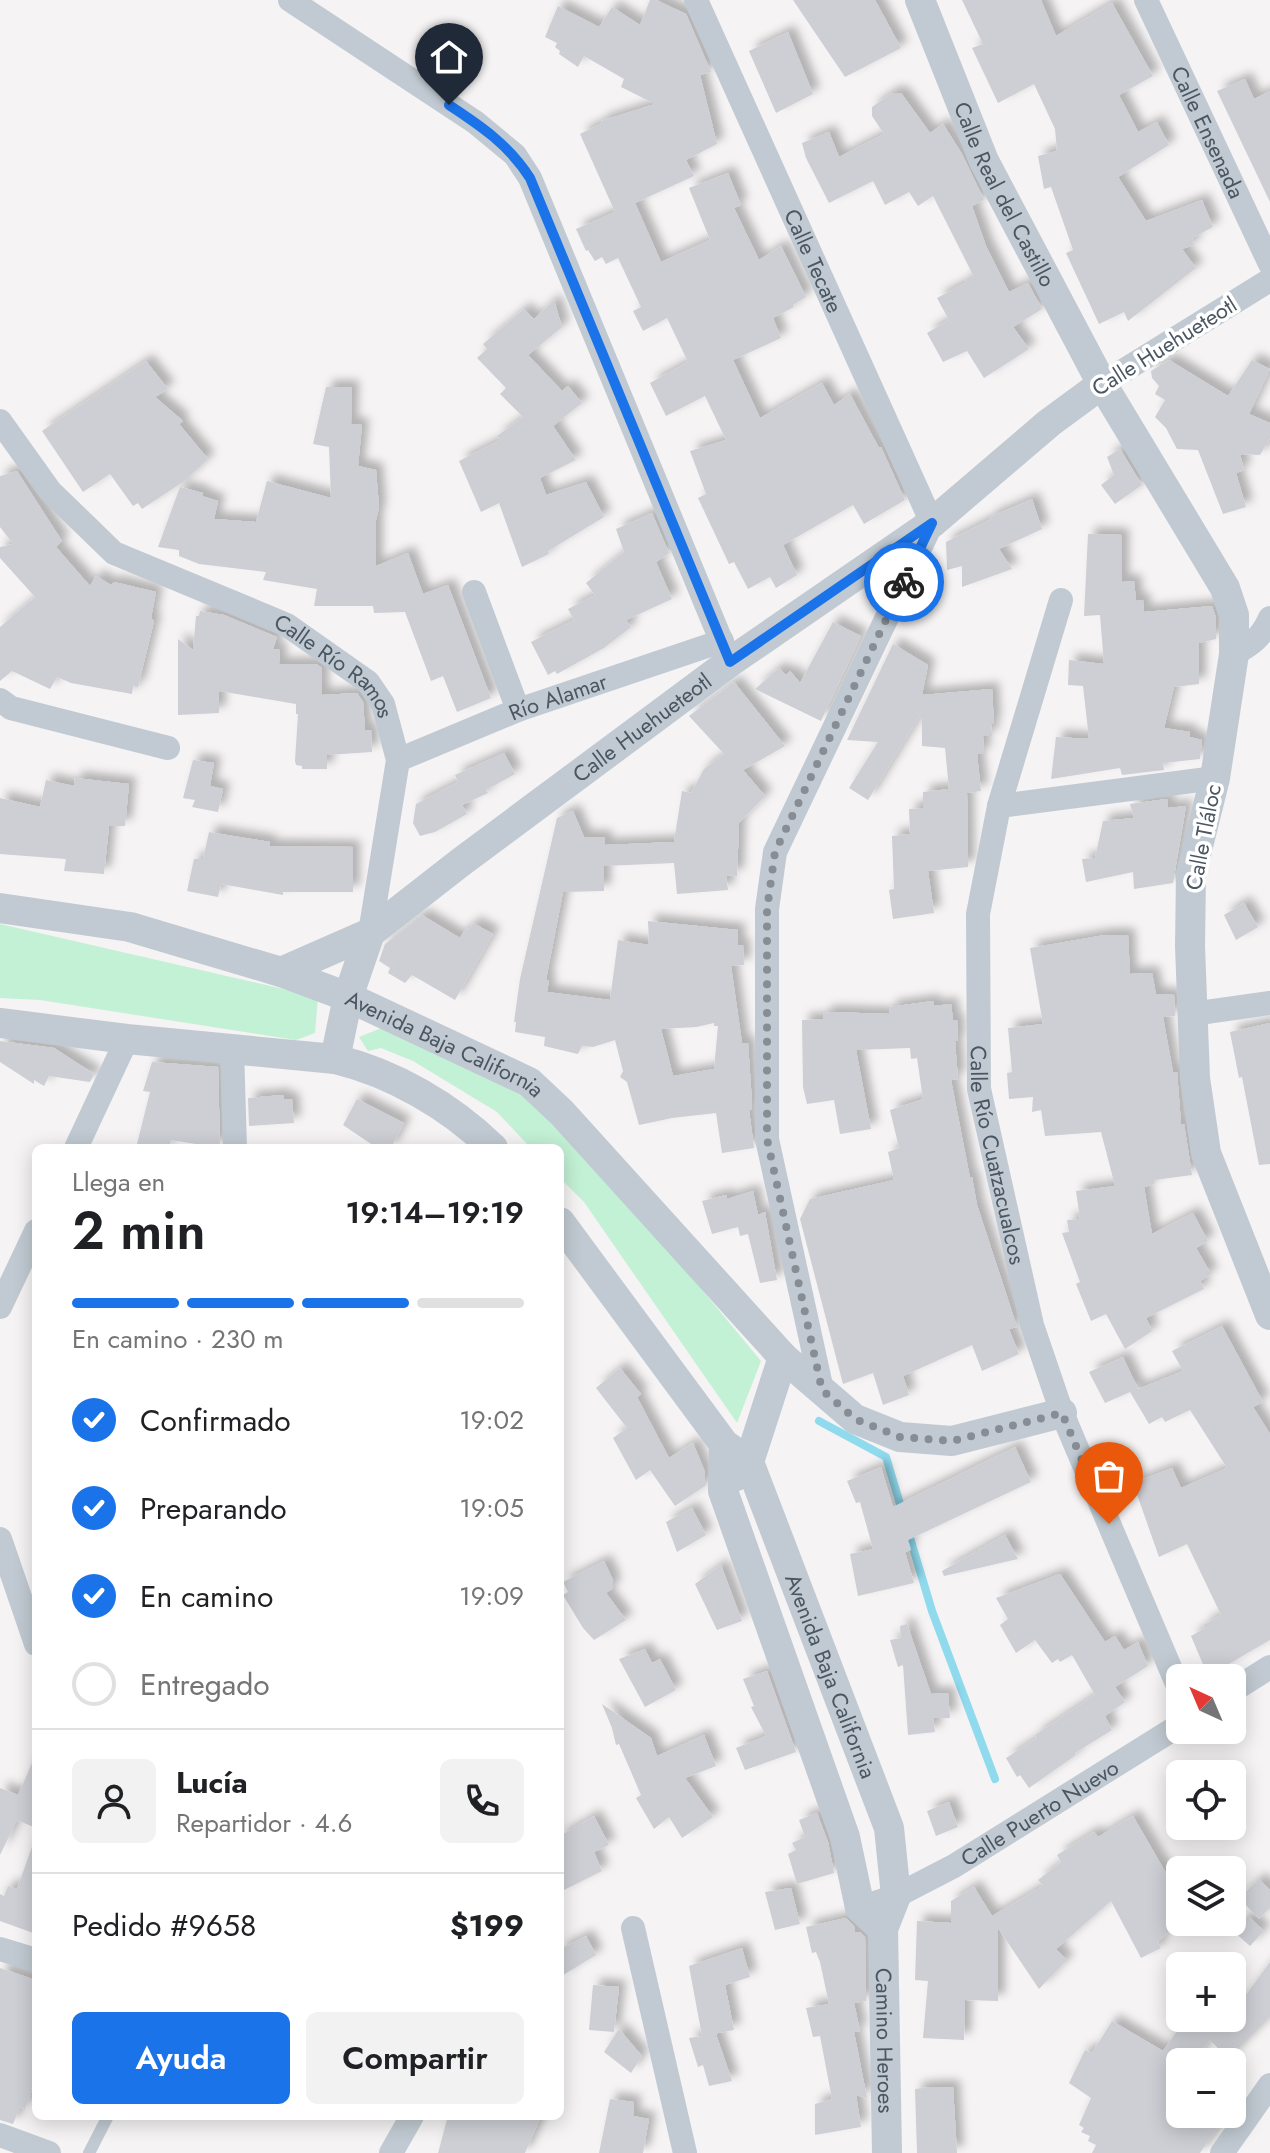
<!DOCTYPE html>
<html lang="es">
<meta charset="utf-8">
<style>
body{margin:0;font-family:Jost,sans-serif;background:#f2f2f2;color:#202124;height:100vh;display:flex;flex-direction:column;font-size:30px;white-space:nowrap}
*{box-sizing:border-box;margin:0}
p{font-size:26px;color:#757577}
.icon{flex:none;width:44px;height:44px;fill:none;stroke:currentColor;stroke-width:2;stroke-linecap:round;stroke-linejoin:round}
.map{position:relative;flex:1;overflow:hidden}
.drawer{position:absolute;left:32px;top:1144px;width:532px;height:976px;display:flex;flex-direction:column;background:#fff;border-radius:12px;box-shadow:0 4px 20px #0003}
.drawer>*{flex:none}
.needle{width:52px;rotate:316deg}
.fabs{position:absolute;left:1166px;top:1664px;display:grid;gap:16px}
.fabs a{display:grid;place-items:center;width:80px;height:80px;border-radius:12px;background:#fff;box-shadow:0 4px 20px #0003;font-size:40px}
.pin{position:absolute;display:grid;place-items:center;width:68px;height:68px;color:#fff;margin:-82px -34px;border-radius:50% 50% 50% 0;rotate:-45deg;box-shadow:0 0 8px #0007}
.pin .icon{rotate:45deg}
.courier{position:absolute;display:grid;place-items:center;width:80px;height:80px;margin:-40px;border:6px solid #1a73e8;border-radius:50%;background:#fff;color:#222;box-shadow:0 2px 10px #0007}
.headline em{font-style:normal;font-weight:600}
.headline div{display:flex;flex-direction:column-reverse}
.headline{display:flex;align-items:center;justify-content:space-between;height:136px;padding:0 40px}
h1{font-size:52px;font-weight:600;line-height:60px}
.bar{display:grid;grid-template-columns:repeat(4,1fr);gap:12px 8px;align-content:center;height:96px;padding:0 40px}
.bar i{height:10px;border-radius:6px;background:#e0e0e0}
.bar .active{background:#1a73e8}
.bar p{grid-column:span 4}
.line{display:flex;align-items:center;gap:20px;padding:0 40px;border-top:2px solid #e0e0e0}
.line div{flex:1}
.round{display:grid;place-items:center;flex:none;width:84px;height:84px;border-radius:12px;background:#f2f2f2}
ol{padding:0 40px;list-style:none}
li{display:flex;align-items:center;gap:24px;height:88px}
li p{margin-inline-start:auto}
li .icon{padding:8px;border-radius:50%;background:#1a73e8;color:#fff;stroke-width:4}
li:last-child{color:#757577}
li i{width:44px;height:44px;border:4px solid #e0e0e0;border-radius:50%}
.primary-button{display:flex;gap:16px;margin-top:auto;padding:16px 40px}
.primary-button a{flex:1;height:92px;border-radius:12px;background:#1a73e8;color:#fff;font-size:32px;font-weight:600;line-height:92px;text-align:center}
.primary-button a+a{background:#f2f2f2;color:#202124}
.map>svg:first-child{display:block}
.green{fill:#c3f1d5}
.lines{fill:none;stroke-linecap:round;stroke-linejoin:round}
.stream{stroke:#90daee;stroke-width:8}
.building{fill:#cdcfd5;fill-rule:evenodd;filter:url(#shadow)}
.service{stroke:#c1cad2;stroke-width:12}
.minor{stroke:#c1cad2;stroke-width:24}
.tertiary{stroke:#c1cad2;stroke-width:30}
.done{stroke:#868d94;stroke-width:8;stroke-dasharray:0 14.4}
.route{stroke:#1a73e8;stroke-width:10}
.labels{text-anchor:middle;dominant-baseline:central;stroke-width:7;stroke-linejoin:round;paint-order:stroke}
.street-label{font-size:22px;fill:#4a5661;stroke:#fff}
</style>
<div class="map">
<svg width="1270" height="2153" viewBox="0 0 1270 2153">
<defs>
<filter id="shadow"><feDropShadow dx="7" dy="-7" stdDeviation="4" flood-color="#0004"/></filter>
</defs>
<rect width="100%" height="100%" fill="#f5f3f3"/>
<!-- green -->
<g class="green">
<polygon points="0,924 318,997 315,1033 296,1040 40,1000 0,998"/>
<polygon points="389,1025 532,1093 601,1168 761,1361 737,1423 584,1202 560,1178 560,1148 531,1148 497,1112 413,1061 381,1048 368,1051 359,1037"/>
</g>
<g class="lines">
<!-- stream -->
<g class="stream">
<polyline points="819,1421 886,1457 903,1514"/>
<polyline points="908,1531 932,1611 995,1779"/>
</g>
</g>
<!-- building -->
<g class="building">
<polygon points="650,0 656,0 686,14 711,72 700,75 717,144 686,160 694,176 635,203 661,262 710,240 689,188 728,173 741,205 734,208 759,260 781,246 806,297 793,305 794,307 773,318 781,338 733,360 760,418 822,383 834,405 850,394 879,448 881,447 905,500 864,524 853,505 783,545 797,575 776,588 770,577 748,589 734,562 729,564 698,498 706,494 690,451 726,440 705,396 666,416 650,383 688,362 667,318 643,331 633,311 641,307 618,258 606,264 602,257 595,261 588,250 586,251 576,229 615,212 580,134 602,123 601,121 655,104 621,87 624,79 584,56 578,67 559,54 560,51 555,47 557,43 545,37 558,6 599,27 612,7 640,25"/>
<polygon points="793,0 875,0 901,48 845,77"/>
<polygon points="962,0 1041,0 1056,36 1112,3 1153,76 1119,95 1138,132 1157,122 1169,145 1118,177 1146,221 1202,200 1213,227 1192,238 1194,245 1182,249 1196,268 1128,321 1124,312 1099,324 1066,253 1073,250 1051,187 1044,189 1038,156 1057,151 1055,129 1034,84 998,103 972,48 983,44"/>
<polygon points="788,32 813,94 776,113 749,51"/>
<polygon points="1245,79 1254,99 1270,91 1270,202 1217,91"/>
<polygon points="892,93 901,93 930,133 943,124 962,154 984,200 972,206 986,246 1009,292 1028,283 1042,309 1013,327 1029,349 984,378 967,351 943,362 927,333 949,320 937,298 967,282 965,279 973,275 933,196 918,206 909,192 885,205 873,181 829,203 806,158 802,143 829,132 839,157 884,134 872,116 872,107"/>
<polygon points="554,300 562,327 528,355 562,391 568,386 582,403 553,426 576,460 540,478 546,495 586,482 604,517 548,551 549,554 522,567 499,503 481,512 459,461 500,440 497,436 523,417 500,394 506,388 477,358 487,349 483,344 524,309 534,319"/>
<polygon points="1169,360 1228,396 1252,360 1270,369 1249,414 1270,423 1270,438 1260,455 1240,454 1244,470 1236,473 1246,507 1223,514 1198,450 1177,449 1166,428 1155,417 1165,400 1155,394 1159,386 1152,378 1151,371"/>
<polygon points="146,361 168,389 155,397 183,421 179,424 208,459 186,480 142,509 138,503 133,506 110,474 83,492 42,431"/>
<polygon points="326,387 352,387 351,424 362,425 358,466 376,470 379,507 376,520 376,566 408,553 423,594 448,585 491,698 457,712 443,676 431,681 405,612 374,613 373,606 314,606 317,589 263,580 266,572 199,564 179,556 179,550 158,547 180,487 203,493 202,496 218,501 214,519 256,522 267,481 331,498 329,447 313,444"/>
<polygon points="1120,449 1142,485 1115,504 1101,485 1114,475 1107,457"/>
<polygon points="17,471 62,541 56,547 90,586 96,576 111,585 114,582 156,592 151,618 154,621 138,687 133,686 132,694 71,683 57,677 50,689 12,671 0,681 0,627 35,597 0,558 0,547 13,544 0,527 0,476"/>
<polygon points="1032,499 1042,529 999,549 1012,569 962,587 962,566 947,570 946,542 991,519 990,517"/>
<polygon points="652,513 669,553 656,562 672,599 626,620 631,627 604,648 557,674 555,671 548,675 531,642 574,620 568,609 595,595 586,583 624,552 616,529"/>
<polygon points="1088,534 1122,535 1122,582 1134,581 1136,600 1143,600 1144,612 1212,606 1216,618 1216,639 1199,643 1199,684 1174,687 1164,728 1190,732 1190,737 1202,740 1200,759 1163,763 1164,770 1122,775 1120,768 1051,779 1056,737 1089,739 1083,686 1068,685 1069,660 1104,664 1100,615 1084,616"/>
<polygon points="200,611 224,615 277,637 273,649 280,650 279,664 316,664 322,668 322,695 357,693 363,702 365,730 371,730 372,752 327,755 327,769 302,769 302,766 296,765 295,761 298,714 296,714 296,704 219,691 219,713 178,715 178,639 193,650 196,616 199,616"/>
<polygon points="833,622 861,636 821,721 755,689 779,668 786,675 790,671 800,683"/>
<polygon points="893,644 928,665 922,695 992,689 994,724 991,724 992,736 983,736 984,754 977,754 981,791 967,793 968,867 928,871 934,913 893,919 889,890 894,889 892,836 910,834 909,809 923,808 923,792 949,789 945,748 922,746 922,712 868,800 849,788 878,742 847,740"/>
<path d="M734 682 785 746 743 770 765 796 739 823 737 876 726 875 728 890 677 894 674 863 604 866V891L563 892 546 980H549L547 992 610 1000 618 940 649 945 648 921 738 930V945H743L744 965 731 966 742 1043H748L752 1103V1110H749L754 1148 722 1153 716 1113 672 1118 639 1125 627 1082 620 1077 623 1071 615 1040 593 1047 582 1046 578 1054 544 1046 545 1037 515 1032 516 1022H514L520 979 557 818 573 811 584 837H605V845L674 842 682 791 691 793 704 769 724 754 689 716ZM714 1023V1026H718L714 1069 673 1076 661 1029 696 1027Z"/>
<polygon points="504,753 515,774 486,790 488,793 462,805 467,814 435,832 420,836 413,823 416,804 458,782 455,775"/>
<polygon points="193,760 214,763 210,786 223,789 218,812 192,807 195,800 183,798"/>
<polygon points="75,778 129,784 125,826 109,826 104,874 64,871 66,859 0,854 0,798 40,807 46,780 74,786"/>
<polygon points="1167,799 1168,808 1186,806 1173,883 1134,889 1133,872 1086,882 1082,859 1095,858 1103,821 1134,818 1130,804"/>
<polygon points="209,832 270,842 269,846 353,847 353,892 283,892 283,895 221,884 218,897 187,891 194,859 203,859"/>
<polygon points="1244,903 1258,927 1236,940 1224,915"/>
<polygon points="422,915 460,938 466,928 469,930 473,923 493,934 455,1000 412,975 405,983 388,973 390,968 379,961 385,944"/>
<polygon points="1105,935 1128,935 1130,974 1152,973 1156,994 1174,995 1175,1016 1163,1017 1173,1072 1177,1072 1181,1124 1184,1124 1192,1175 1154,1180 1154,1184 1144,1187 1152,1234 1193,1213 1208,1241 1196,1248 1210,1272 1210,1275 1200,1281 1204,1289 1146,1318 1152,1331 1125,1349 1106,1314 1091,1321 1076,1284 1080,1282 1062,1233 1069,1232 1067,1220 1080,1219 1076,1191 1115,1186 1101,1132 1045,1136 1041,1110 1032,1112 1033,1097 1009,1099 1007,1073 1012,1072 1008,1028 1043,1024 1030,948"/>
<polygon points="933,1001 934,1006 951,1004 953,1020 957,1020 958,1041 955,1041 958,1079 951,1080 970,1178 972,1177 977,1205 1017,1327 1009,1329 1019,1354 982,1371 972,1345 903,1376 909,1395 883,1405 873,1373 843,1384 800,1219 810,1199 894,1180 888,1152 899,1148 890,1110 923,1099 917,1058 911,1059 910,1048 856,1050 871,1129 840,1134 834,1100 807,1104 803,1087 802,1020 823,1019 823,1014 830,1012 890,1014 889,1007"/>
<polygon points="1270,1023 1270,1164 1259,1165 1242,1077 1239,1078 1230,1032"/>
<polygon points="0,1041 54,1048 94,1074 90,1082 49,1076 44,1086 34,1080 34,1084 0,1062"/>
<polygon points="152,1062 218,1067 220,1148 171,1140 169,1148 136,1148 150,1092 143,1091"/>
<polygon points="283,1095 284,1099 292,1099 294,1123 249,1126 248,1098"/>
<polygon points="357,1099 404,1123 391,1148 377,1148 343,1125"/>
<polygon points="753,1191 758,1215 765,1212 777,1280 760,1283 748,1234 740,1236 738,1227 712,1234 702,1201 726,1195 727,1199"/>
<polygon points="1222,1326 1263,1402 1253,1407 1270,1434 1270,1640 1208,1676 1191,1636 1205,1628 1203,1625 1221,1615 1187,1544 1159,1557 1133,1483 1172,1468 1181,1488 1227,1468 1190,1410 1165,1422 1162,1417 1149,1424 1130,1392 1105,1403 1089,1372 1123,1357 1138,1389 1183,1371 1172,1351"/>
<polygon points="620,1368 641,1394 637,1397 669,1458 693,1443 705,1472 705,1486 675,1506 650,1470 636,1480 613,1438 627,1428 596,1388"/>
<polygon points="1015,1447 1031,1482 908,1540 911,1550 905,1552 914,1583 858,1596 850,1554 873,1549 860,1502 856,1503 847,1481 881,1467 893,1507"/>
<polygon points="692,1508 706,1535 677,1552 666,1522"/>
<polygon points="1005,1535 1018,1559 944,1576 942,1571"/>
<polygon points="604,1561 613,1580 613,1588 606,1593 626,1620 594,1640 583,1628 563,1595 568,1592 563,1582"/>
<polygon points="721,1565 742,1621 717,1630 695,1584"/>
<polygon points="1060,1574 1105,1642 1115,1636 1124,1650 1138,1642 1148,1666 1115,1687 1125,1702 1105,1716 1112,1730 1075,1753 1076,1755 1029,1788 1020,1775 1017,1777 1006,1758 1037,1738 1035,1735 1095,1695 1072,1655 1060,1662 1058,1659 1052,1663 1035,1640 1016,1653 1000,1625 1008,1619 996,1598"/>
<polygon points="907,1624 931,1694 948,1693 950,1718 933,1718 935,1732 908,1735 903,1665 898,1667 890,1640 901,1638 900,1626"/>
<polygon points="645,1649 652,1663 660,1659 676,1690 645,1707 619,1659"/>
<polygon points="767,1671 796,1752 745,1770 736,1748 766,1736 751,1707 754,1706 743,1679"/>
<polygon points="602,1704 651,1738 657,1756 704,1735 716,1766 685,1778 713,1817 682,1838 669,1817 654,1829 636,1798 641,1795 619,1744 616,1745 612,1728"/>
<polygon points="36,1754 36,1828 17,1820 0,1855 0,1788 18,1795"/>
<polygon points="949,1802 958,1827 936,1836 927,1811"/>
<polygon points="817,1813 828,1842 834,1873 797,1884 788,1854 796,1850 792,1843 805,1837 799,1820"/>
<polygon points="594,1816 609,1845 594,1852 602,1871 560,1892 560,1836"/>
<polygon points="1133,1816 1170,1880 1180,1874 1180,1921 1158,1942 1161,1948 1141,1958 1111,1901 1056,1949 1067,1960 1039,1989 998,1928 998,2001 965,2000 964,2040 923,2038 928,1981 915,1980 917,1921 951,1923 951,1901 974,1887 992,1916 1043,1886 1038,1880 1061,1862 1057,1855 1094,1832 1098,1837"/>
<polygon points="33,1844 36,1845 36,1934 0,1921 0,1894 4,1896 8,1886 17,1889"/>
<polygon points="1259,1879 1270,1890 1270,1908 1259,1919 1239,1898"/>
<polygon points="791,1888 800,1924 775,1930 765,1892"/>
<polygon points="1248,1916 1264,1931 1250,1946 1234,1932"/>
<polygon points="846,1918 854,1926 855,1933 860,1932 865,1937 866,2001 854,2003 860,2031 854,2032 867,2098 856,2095 861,2127 815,2135 815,2104 832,2099 820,2036 813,2037 806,2008 829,2004 820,1962 816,1952 812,1953 806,1927"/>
<polygon points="586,1936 596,1955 560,1977 560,1949"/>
<polygon points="742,1948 750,1977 725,1985 734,2030 702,2036 689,1966"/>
<polygon points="1270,1962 1270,2017 1228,2059 1210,2040 1193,2062 1180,2062 1180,2114 1227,2114 1200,2153 1092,2153 1096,2145 1088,2141 1090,2136 1081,2132 1084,2128 1079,2125 1091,2098 1069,2083 1085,2050 1092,2053 1112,2021 1163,2051 1186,2018 1232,2018 1232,2014"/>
<polygon points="0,1968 36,1980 36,2080 25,2109 20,2107 13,2124 0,2120"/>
<polygon points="593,1985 619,1987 614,2032 589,2030"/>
<polygon points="619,2029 642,2056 631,2073 604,2052"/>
<polygon points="716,2034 732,2081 709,2086 703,2065 698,2067 689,2038"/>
<polygon points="932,2087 953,2087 957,2153 917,2153 915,2089"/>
<polygon points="610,2099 634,2102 633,2116 649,2119 643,2153 599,2153"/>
<polygon points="448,2116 541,2116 525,2153 438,2153"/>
</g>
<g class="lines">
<!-- service -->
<polyline class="service" points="89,2153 108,2116"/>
<!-- minor -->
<g class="minor">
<polyline points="290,0 475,122 515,155 530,178 730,662"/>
<path id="s1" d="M696 0 932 523 775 852 767 909V1139L822 1390"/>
<path id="s2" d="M1146 0 1270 264"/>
<polyline points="1102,384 1270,280"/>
<path id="s3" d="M0 421 50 491 114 553 287 625 368 682 383 704 398 760 370 933"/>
<polyline points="474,592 518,710"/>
<path id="s4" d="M1061 600 999 806 978 914 979 1089 1032 1325 1062 1413 1180 1691"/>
<path d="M1234 654C1251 645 1262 637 1270 618"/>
<polyline points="0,700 11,708 168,748"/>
<path id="s5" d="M398 760 518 710 722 641"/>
<polyline points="999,806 1215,778"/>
<polyline points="1192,1014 1270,1003"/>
<polyline points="232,1049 235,1148"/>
<polyline points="76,1148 127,1039"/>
<polyline points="0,1307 36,1231"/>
<polyline points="0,1539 36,1644"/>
<polyline points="1232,1691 1270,1667"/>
<path id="s6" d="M860 1908 896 1896 954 1866 1180 1725"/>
<polyline points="633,1928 685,2153"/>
<polyline points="0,1949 36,1960"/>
<polyline points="0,2135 49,2153"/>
<polyline points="391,2153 412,2116"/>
<polyline points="1222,2153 1270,2085"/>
</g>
<!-- tertiary -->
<g class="tertiary">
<path id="s7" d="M920 0 984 161 1102 384 1225 588 1234 615V654L1215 778 1191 874 1190 946 1195 1078 1206 1153 1270 1315"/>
<path id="s8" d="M0 908 130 927 281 972 348 997 529 1082 562 1113 783 1357 855 1419 900 1437 952 1441 1062 1413"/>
<path id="s9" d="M281 972 370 933 461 862 730 662 932 523 1049 423 1102 384"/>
<path d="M0 1023 127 1039 335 1059C393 1073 450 1106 493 1148"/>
<polyline points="335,1059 348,997 370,933"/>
<path id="s10" d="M560 1222 724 1444 749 1462 889 1828 896 1896 883 1929 887 2153"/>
<polyline points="724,1444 723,1491 845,1837 860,1908 883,1929"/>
<polyline points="736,1476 749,1462 783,1357"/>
</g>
</g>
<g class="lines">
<!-- done -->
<polyline class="done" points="904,582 775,852 767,909 767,1139 822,1390 855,1419 900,1437 952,1441 1062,1413 1109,1524"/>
<!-- route -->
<path class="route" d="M449 105C481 126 509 145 530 178L730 662 932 523 904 582"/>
</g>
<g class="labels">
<!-- street labels -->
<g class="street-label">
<text stroke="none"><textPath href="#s2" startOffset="146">Calle Ensenada</textPath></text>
<text stroke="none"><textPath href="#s7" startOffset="212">Calle Real del Castillo</textPath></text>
<text stroke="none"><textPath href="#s1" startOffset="286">Calle Tecate</textPath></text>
<text transform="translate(1164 346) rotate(-32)">Calle Huehueteotl</text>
<text stroke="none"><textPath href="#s3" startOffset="426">Calle Río Ramos</textPath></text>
<text stroke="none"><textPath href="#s5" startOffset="172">Río Alamar</textPath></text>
<text stroke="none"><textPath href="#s9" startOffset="438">Calle Huehueteotl</textPath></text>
<text transform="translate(1203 837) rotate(-79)">Calle Tláloc</text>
<text stroke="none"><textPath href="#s8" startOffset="468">Avenida Baja California</textPath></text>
<text stroke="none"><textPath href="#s4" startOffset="568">Calle Río Cuatzacualcos</textPath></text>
<text stroke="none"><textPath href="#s10" startOffset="536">Avenida Baja California</textPath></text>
<text stroke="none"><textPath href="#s6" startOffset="204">Calle Puerto Nuevo</textPath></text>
<text stroke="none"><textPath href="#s10" startOffset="914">Camino Heroes</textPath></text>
</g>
</g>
</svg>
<div class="fabs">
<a><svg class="needle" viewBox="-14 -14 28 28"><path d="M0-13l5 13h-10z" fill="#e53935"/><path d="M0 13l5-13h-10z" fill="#757577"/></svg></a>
<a><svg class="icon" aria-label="locate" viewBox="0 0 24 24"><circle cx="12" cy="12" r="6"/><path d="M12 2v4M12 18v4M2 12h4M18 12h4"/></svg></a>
<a><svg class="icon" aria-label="layers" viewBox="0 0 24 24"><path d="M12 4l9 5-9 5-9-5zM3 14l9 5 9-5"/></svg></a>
<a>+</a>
<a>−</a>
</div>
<div class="pin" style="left:1109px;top:1524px;background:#ea580c"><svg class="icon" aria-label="bag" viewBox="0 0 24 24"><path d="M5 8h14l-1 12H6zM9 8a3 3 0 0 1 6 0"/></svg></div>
<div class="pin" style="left:449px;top:105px;background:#1f2937"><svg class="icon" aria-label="home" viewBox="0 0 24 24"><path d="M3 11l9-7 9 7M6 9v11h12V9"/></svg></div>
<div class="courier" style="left:904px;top:582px"><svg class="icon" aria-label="bike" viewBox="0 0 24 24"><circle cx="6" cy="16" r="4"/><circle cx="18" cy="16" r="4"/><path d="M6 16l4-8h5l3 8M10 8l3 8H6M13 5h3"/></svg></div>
<section class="drawer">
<div class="headline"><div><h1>2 min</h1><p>Llega en</p></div><em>19:14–19:19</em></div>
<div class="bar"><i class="active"></i><i class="active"></i><i class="active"></i><i></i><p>En camino · 230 m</p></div>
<ol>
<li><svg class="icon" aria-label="check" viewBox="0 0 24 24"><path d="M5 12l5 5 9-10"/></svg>Confirmado<p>19:02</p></li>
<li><svg class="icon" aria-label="check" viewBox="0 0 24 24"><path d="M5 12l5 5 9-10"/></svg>Preparando<p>19:05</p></li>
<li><svg class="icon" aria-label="check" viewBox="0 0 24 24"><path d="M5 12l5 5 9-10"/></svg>En camino<p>19:09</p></li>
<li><i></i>Entregado</li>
</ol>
<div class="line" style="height:144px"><a class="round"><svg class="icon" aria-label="person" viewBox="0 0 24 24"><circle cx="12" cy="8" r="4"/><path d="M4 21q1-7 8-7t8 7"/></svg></a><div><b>Lucía</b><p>Repartidor · 4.6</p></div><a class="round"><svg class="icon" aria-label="phone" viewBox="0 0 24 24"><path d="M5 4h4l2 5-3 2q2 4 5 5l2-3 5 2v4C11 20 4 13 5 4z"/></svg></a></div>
<div class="line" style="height:104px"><div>Pedido #9658</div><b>$199</b></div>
<div class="primary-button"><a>Ayuda</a><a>Compartir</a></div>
</section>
</div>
